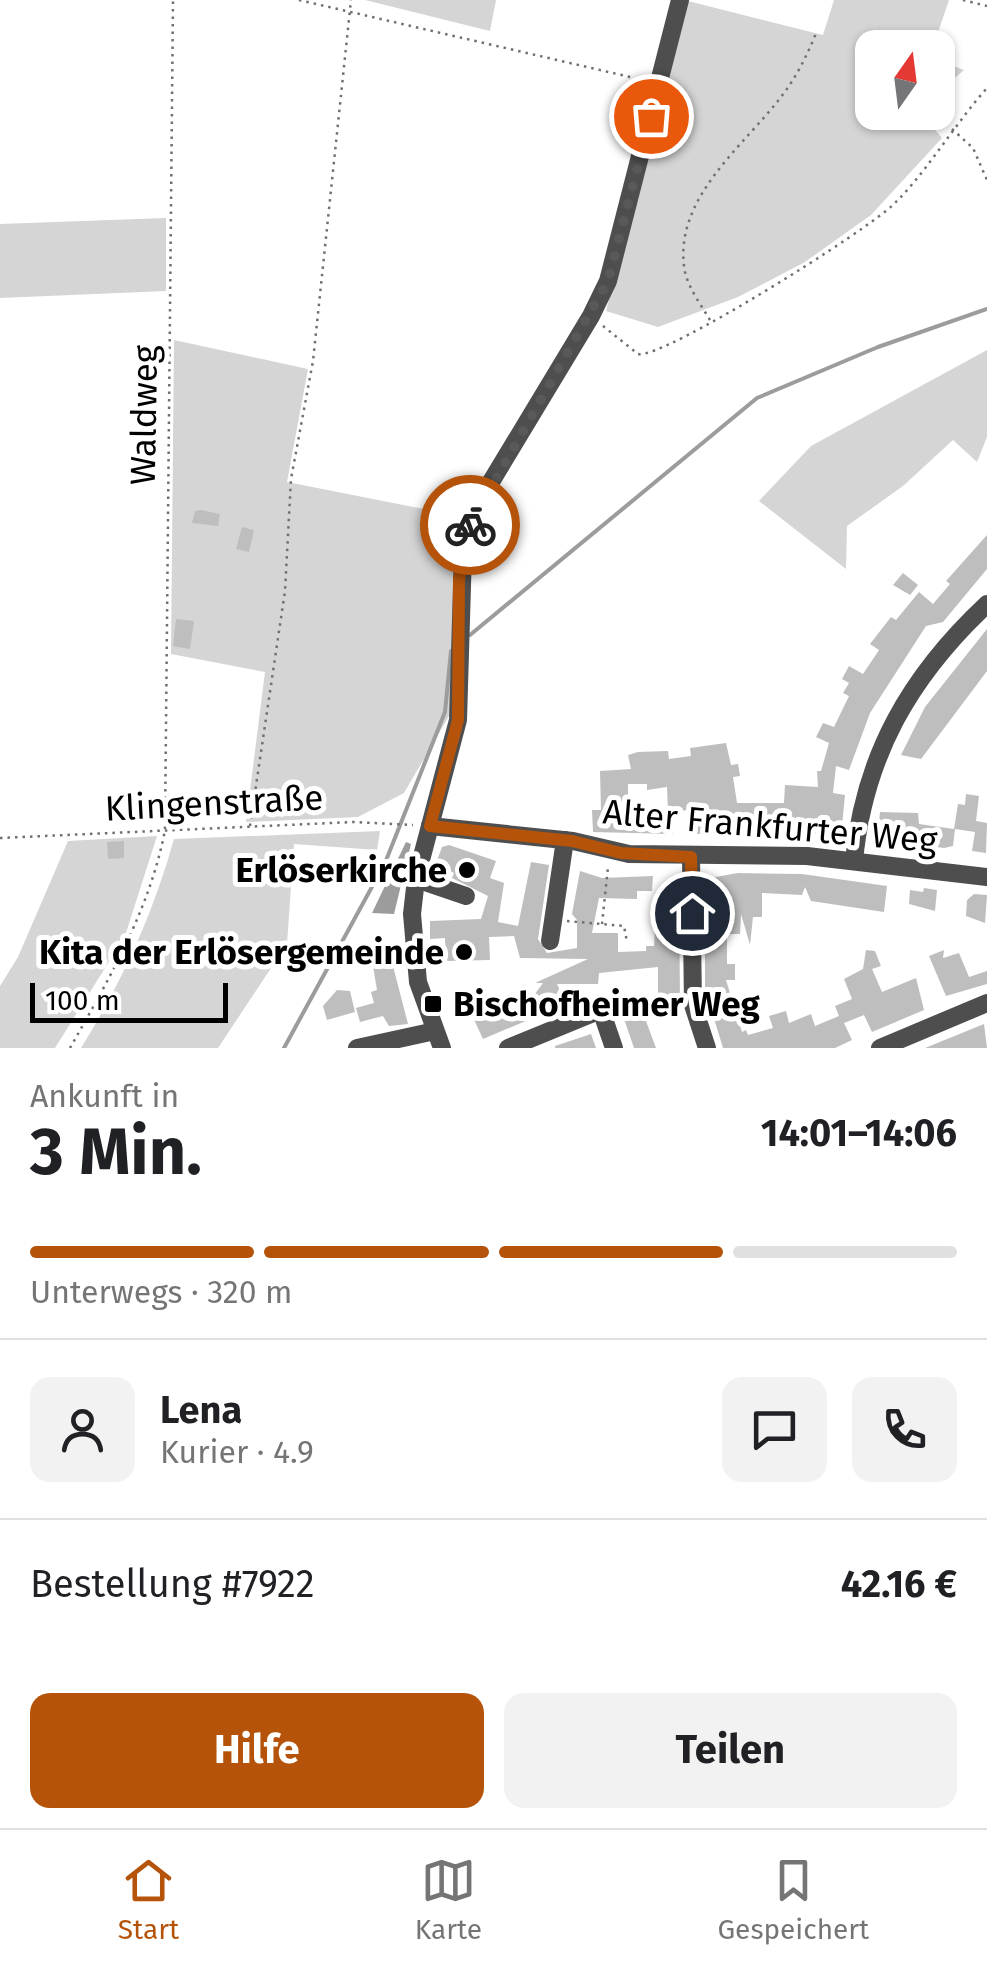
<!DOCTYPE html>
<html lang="de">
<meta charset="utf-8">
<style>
body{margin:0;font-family:"Fira Sans",sans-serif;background:#f2f2f2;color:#202124;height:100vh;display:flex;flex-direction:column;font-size:38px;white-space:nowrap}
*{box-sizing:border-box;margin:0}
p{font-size:32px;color:#757577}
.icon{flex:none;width:55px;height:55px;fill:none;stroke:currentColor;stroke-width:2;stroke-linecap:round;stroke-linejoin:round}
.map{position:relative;height:1048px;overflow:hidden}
.sheet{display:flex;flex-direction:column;background:#fff;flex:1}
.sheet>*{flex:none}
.needle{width:65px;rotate:14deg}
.controls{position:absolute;left:855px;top:30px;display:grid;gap:20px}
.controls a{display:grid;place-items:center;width:100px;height:100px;border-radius:20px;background:#fff;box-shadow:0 2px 8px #0004;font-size:50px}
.scale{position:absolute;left:30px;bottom:25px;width:198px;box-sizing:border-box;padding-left:10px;border:5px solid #000;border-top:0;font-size:28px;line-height:35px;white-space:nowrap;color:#000;-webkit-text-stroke:8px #fff;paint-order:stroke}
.pin{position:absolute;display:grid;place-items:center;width:85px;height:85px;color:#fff;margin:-42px;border:5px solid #fff;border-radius:50%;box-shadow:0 2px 10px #0007}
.courier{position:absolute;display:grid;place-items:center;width:100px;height:100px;margin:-50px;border:8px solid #b45309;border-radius:50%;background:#fff;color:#222;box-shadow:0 2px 12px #0007}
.headline em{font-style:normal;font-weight:700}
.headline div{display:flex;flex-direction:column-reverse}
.headline{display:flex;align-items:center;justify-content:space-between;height:170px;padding:0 30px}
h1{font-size:65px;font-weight:700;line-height:75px}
.bar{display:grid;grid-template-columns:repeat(4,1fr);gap:15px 10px;align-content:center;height:120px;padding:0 30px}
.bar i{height:12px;border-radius:8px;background:#e0e0e0}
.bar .selected{background:#b45309}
.bar p{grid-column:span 4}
.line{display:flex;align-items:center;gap:25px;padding:0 30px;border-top:2px solid #e0e0e0}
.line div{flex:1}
.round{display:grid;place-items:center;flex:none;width:105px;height:105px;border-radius:20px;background:#f2f2f2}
.button{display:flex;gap:20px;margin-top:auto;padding:20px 30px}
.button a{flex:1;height:115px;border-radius:20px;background:#b45309;color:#fff;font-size:40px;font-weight:700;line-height:115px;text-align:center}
.button a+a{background:#f2f2f2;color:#202124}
.tab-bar{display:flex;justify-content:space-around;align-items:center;height:140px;border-top:2px solid #e0e0e0;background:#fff;font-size:28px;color:#757577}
.tab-bar a{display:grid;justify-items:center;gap:5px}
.tab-bar .selected{color:#b45309}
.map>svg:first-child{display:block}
.green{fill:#d5d5d5}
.water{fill:#9c9c9c}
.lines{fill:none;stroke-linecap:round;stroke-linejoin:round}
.stream{stroke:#9c9c9c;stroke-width:4}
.building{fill:#bebebe}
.path{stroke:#707070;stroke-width:2.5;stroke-dasharray:2.5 5;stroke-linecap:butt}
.minor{stroke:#4e4e4e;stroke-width:18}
.done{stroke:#595959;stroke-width:10;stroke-dasharray:0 18}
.route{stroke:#b45309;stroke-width:12}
.poi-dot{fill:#000;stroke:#fff;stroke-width:4}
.labels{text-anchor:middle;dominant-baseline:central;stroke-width:10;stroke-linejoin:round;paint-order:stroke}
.street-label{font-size:35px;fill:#000;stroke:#fff}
.poi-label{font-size:35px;font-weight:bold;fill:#000;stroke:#fff;text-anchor:end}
</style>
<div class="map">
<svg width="987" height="1048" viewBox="0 0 987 1048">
<rect width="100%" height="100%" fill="#fff"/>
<!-- green -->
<g class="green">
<polygon points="365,0 496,0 490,31"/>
<polygon points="834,0 949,0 933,47 872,48 872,112 921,113 942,138 871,215 805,262 738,297 658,327 606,311 688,1 823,35"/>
<polygon points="938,60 964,70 938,93"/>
<polygon points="166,218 166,291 0,298 0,224"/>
<polygon points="174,340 308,369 287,482 464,517 456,561 456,704 404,793 358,817 246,822 265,672 171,654"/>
<polygon points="987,350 987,437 977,462 953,440 903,486 847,526 846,569 759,501 811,446"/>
<path d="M380 831 377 850 294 844 287 944 218 1048H81C122 982 153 914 174 839Z"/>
<polygon points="157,836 125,936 55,1048 0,1048 0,986 18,957 68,841"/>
</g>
<!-- water -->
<polygon class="water" points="406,842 411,844 394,914 372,913"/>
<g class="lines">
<!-- stream -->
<g class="stream">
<polyline points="470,635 757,398 878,347 987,309"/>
<polyline points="284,1048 385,863 445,712 451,651"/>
</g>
</g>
<!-- building -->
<g class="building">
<polygon points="201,510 220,514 218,526 192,523 195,511"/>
<polygon points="242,527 254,530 249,552 236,549"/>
<polygon points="987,535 987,569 943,622 926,626 870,713 849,770 836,766 833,793 845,795 841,836 795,832 795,828 696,834 695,810 668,811 667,787 647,790 647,784 628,784 628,809 634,811 672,811 673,834 593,832 592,810 601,810 600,771 631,769 628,755 638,752 668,751 669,759 691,756 690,748 726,743 731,765 738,764 740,776 733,777 737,803 784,803 785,785 818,787 817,771 821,771 829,743 816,737 823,723 834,727 849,696 843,693 849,683 842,679 849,666 863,674 879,650 870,644 891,617 896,620 919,592 933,604 950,584 946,581"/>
<polygon points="903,573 918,585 910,595 893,585"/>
<polygon points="176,619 194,621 190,649 173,646"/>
<polygon points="987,629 987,671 921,759 901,755 925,707"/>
<polygon points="966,794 979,796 976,821 987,823 986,853 972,851 975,832 955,829 953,846 944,848 930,846 930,840 900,836 891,836 890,842 877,840 880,812 918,813 919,824 954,829 958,804 965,805"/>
<polygon points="124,841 124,858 108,859 107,842"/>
<polygon points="449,845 496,861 490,878 504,883 498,922 518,926 531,862 549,865 538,939 547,953 577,948 577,920 572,914 580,871 602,878 653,876 652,891 637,891 637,899 599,898 592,933 618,933 618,952 646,951 646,946 654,946 657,891 679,891 680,1002 658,1001 658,967 599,973 598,984 557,984 566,1004 483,1039 471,1013 485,1004 493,1010 514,1001 512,994 521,990 529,1002 543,983 535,983 588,959 520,958 514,936 489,937 490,960 446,961 445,938 430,939 430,921 481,919 488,896 452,878 454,873 436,863 442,847"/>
<polygon points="738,873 802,874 887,886 884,912 811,901 805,887 802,895 762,893 762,917 753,917 750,945 741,914 740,934 728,934 728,911 704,911 704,885 710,885 710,878"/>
<polygon points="924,888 937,890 935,911 909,904 910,890 923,892"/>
<polygon points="974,894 987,895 985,923 966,916 967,900"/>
<polygon points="705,932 727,932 727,964 735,964 735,980 726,980 742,1032 746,1030 748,1035 773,1028 769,1016 786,1011 789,1023 811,1014 815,1026 839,1016 835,1006 852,999 844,979 863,969 866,950 875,951 881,966 872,969 882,992 916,978 924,1010 872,1032 864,1015 844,1023 852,1040 835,1048 723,1048 705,989"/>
<polygon points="392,941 394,970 408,1024 389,1026 383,1016 360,1022 356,1008 374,1003 371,992 377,990 370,948 373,943"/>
<polygon points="944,950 943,958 959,953 969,977 987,971 987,984 946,996 929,956"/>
<polygon points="337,990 350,991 355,1012 327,1020 323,1006"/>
<polygon points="644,1003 646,1021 656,1048 634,1048 621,1010"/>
<polygon points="984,1024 987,1048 925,1048"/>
<polygon points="591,1034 596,1048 555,1048 555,1046"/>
</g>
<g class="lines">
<!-- path -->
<g class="path">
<polyline points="299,0 643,80"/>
<polyline points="963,0 987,6"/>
<polyline points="952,129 973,148 987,180"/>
<path d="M710 320C701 305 689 289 685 272 671 198 747 144 784 93 798 74 808 53 817 31"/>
<path d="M603 326 638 354C662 360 870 229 895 203 929 169 954 125 987 88"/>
<polyline points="250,826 285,591 291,479 313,361 351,0"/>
<polyline points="0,838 353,822 413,825"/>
<polyline points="567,921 624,926 627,942"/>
<polyline points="602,924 608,867"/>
<polyline points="607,999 679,1004"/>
<path d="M70 1048C109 979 150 909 165 830L173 0"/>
</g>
<!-- minor -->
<g class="minor">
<polyline points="430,826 573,841 629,854 807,856 987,877"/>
<polyline points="691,857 693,1005 707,1048"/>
<path d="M854 861C864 756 910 676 987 604"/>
<polyline points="416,879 466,896"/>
<polyline points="550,941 565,840"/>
<polyline points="357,1048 435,1031"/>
<polyline points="442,1048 418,982 412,914 416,879 458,720 463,552 483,495 591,316 608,281 680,0"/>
<polyline points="508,1048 596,1012 603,1016 614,1048"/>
<polyline points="880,1048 987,1003"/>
</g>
</g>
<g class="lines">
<!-- done -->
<polyline class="done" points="470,525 608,281 651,116"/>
<!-- route -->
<polyline class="route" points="470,525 459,579 458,720 430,826 572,841 621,853 691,857 692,913"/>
</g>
<!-- markers -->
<g class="poi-dot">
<circle cx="467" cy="870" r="10"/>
<circle cx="464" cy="952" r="10"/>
<rect x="423" y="994" width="20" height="20" rx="5"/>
</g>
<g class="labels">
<!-- street labels -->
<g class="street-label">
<text transform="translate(144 415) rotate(-89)">Waldweg</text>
<text transform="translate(214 803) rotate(-3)">Klingenstraße</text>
<text transform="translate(770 826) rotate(5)">Alter Frankfurter Weg</text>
</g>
<!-- poi labels -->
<g class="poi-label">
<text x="447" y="870">Erlöserkirche</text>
<text x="444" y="952">Kita der Erlösergemeinde</text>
<text x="453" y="1004" text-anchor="start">Bischofheimer Weg</text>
</g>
</g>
</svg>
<div class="controls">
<a><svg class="needle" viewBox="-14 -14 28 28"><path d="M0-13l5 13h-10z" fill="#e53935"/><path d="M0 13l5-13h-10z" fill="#757577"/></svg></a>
</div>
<div class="scale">100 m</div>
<div class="pin" style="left:651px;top:116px;background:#ea580c"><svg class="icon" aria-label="bag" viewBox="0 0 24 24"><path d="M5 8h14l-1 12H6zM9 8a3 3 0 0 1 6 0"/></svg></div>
<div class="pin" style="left:692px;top:913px;background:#1f2937"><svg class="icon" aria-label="home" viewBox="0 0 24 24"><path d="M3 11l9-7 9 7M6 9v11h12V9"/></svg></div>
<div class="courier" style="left:470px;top:525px"><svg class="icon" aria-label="bike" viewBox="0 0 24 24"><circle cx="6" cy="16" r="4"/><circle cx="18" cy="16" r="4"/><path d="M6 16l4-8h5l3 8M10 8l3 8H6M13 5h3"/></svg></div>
</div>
<section class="sheet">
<div class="headline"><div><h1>3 Min.</h1><p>Ankunft in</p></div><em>14:01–14:06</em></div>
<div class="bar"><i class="selected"></i><i class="selected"></i><i class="selected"></i><i></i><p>Unterwegs · 320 m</p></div>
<div class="line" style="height:180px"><a class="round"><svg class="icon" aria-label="person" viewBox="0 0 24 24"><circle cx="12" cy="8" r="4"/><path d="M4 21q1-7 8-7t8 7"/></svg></a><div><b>Lena</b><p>Kurier · 4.9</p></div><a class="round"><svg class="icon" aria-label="chat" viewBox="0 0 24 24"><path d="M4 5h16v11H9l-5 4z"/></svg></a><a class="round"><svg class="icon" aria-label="phone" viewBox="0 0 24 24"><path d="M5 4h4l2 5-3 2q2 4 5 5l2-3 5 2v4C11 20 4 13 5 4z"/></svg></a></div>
<div class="line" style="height:130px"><div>Bestellung #7922</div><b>42.16 €</b></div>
<div class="button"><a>Hilfe</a><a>Teilen</a></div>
</section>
<nav class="tab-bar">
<a class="selected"><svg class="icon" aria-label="home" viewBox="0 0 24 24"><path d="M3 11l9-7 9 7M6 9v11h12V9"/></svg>Start</a>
<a><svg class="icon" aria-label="map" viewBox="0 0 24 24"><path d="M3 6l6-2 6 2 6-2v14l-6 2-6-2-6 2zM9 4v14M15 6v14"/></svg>Karte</a>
<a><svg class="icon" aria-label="saved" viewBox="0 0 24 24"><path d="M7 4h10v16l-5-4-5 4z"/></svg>Gespeichert</a>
</nav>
